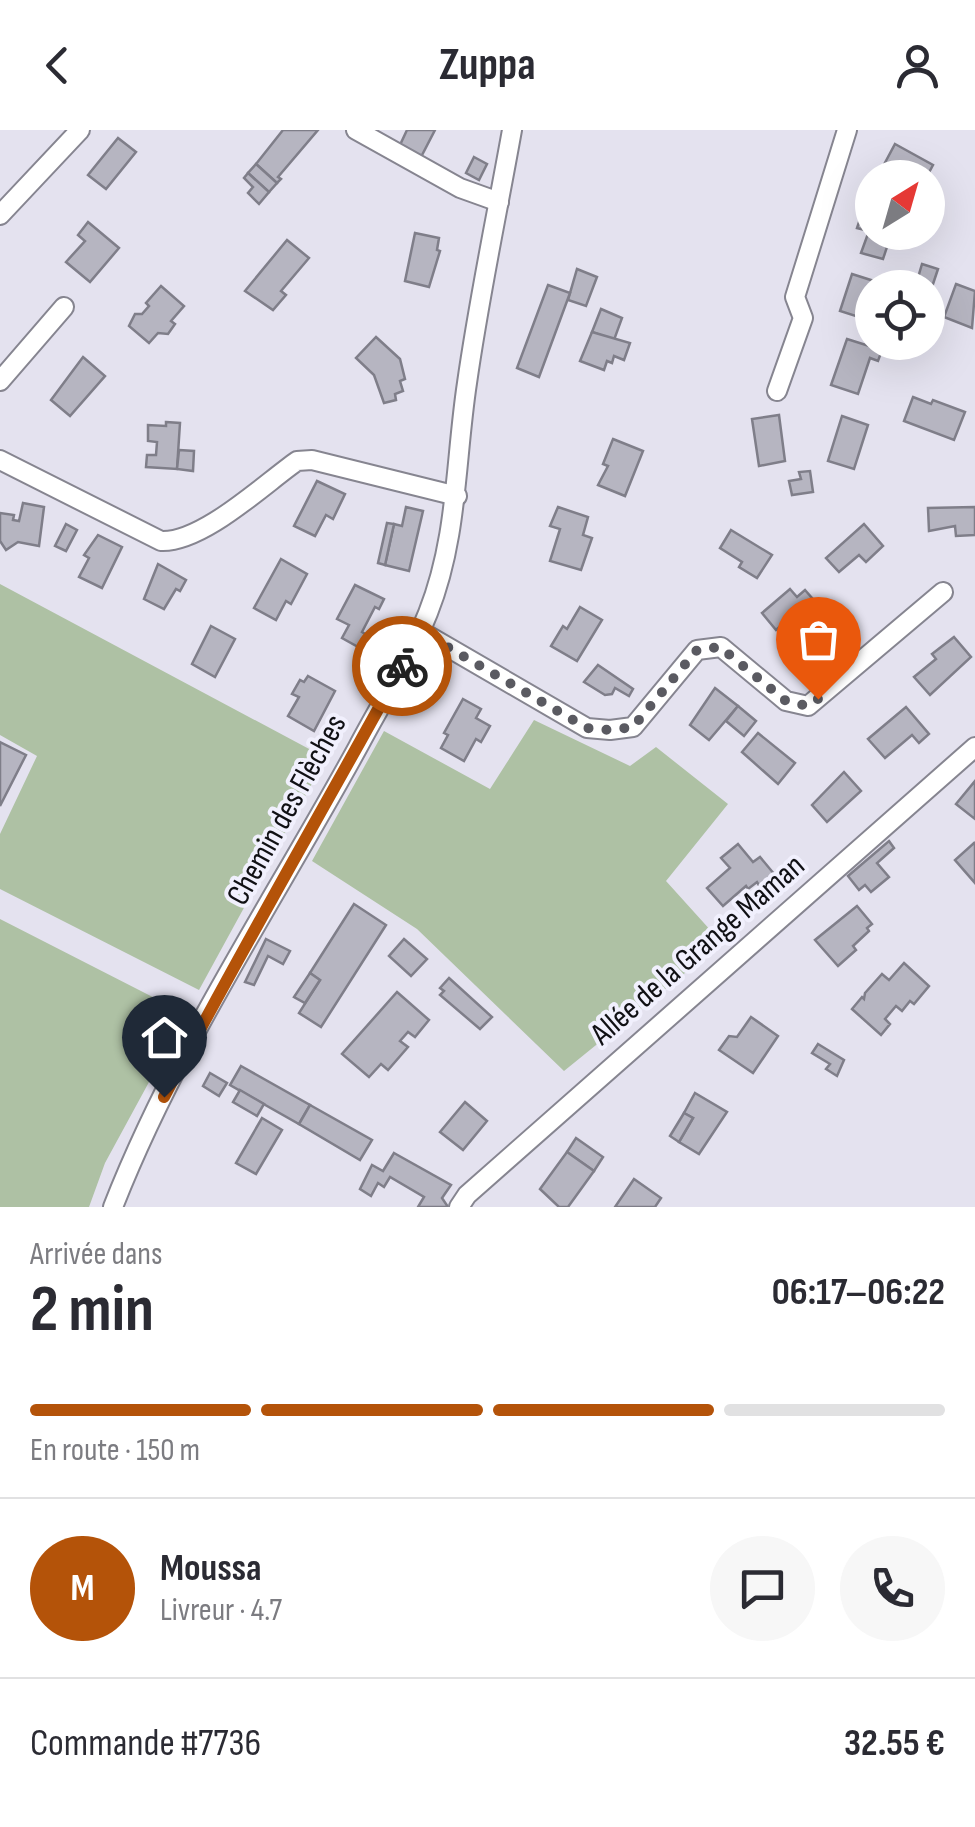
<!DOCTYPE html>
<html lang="fr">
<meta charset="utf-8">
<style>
body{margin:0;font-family:"Sofia Sans Condensed",sans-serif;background:#f7f7f7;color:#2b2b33;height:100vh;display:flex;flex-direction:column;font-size:38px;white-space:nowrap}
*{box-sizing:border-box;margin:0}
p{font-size:32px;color:#7c7c81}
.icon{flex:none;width:55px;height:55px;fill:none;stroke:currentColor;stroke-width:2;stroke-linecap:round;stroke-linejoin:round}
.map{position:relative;height:1077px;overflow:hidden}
.sheet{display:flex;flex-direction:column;background:#fff;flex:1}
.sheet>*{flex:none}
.needle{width:65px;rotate:37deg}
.controls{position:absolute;left:855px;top:30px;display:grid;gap:20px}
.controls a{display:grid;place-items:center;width:90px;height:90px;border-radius:50%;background:#fff;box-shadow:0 10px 40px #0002;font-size:50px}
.pin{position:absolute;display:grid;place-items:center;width:85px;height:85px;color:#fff;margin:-102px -42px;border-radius:50% 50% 50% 0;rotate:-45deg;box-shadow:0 0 10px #0007}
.pin .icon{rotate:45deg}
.courier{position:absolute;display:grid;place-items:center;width:100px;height:100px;margin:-50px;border:8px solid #b45309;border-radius:50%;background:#fff;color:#222;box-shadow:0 2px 12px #0007}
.head em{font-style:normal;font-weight:700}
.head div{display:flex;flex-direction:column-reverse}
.head{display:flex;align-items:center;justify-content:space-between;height:170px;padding:0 30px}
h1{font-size:65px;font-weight:700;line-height:75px}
.bar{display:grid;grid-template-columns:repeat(4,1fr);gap:15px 10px;align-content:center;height:120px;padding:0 30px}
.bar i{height:12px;border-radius:8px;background:#e1e1e2}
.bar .on{background:#b45309}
.bar p{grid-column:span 4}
.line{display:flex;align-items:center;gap:25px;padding:0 30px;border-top:2px solid #e1e1e2}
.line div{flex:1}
.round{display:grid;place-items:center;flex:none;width:105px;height:105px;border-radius:52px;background:#f7f7f7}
header{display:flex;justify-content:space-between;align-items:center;height:130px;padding:0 30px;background:#fff;font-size:45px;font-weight:700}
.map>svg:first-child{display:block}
.green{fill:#aec1a4}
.building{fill:#b6b5c1;stroke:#7f7e89;stroke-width:2.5}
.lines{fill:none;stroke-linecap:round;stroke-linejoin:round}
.minor-casing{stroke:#868590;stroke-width:22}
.minor{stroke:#fff;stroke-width:18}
.done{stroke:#5a5a61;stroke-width:10;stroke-dasharray:0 18}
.route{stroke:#b45309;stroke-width:12}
.labels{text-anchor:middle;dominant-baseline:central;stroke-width:8;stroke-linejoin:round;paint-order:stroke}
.street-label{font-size:32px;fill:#101014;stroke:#f1f0fd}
</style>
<header><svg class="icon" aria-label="back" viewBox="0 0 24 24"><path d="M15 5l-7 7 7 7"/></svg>Zuppa<svg class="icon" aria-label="person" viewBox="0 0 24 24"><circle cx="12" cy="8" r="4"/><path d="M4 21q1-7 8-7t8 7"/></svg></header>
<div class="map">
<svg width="975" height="1077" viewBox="0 0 975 1077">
<rect width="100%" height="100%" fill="#e4e2ef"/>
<!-- green -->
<g class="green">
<polygon points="0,454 326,628 199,860 0,759 0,704 37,626 0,605"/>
<polygon points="534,590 630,636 656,617 728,674 666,751 722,813 564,941 417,799 312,731 384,601 490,659"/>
<polygon points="0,789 186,884 105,1033 89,1077 0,1077"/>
</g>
<!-- building -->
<g class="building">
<polygon points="283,0 318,0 278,47 281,49 277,53 256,34"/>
<polygon points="407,0 435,0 421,27 400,15"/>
<polygon points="118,8 136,22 106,59 88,45"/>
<polygon points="895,14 933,35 926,48 889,48 880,42"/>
<polygon points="474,27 487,34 479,50 466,43"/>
<polygon points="256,34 277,53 269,62 248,43"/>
<polygon points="248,43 269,62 259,74 248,63 253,57 244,48"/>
<polygon points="864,77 872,80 872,102 892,102 883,129 861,123 869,101 857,98"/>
<polygon points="88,92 119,118 90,152 66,132 85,111 78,105"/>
<polygon points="415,103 439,108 437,120 440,121 429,157 405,151"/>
<polygon points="287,110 309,128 281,161 286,165 273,180 245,161"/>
<polygon points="922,134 938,139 932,157 917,151"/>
<polygon points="577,139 597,147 586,176 568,170"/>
<polygon points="852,144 877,152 872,158 865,189 840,181"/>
<polygon points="956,154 975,161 972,198 944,187"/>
<polygon points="548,155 570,163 539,247 517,238"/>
<polygon points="161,156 184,176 171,191 175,194 168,204 158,203 149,213 129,196 135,184 142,184 149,176 146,173"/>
<polygon points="601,179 622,188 614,210 592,202"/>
<polygon points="592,202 630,213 624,230 614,226 612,233 607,231 604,240 580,231"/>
<polygon points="376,207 400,229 405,249 400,251 403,261 395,264 396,270 384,273 374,245 356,228"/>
<polygon points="847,209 882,220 878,231 870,228 858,264 831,255"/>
<polygon points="83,227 105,246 70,286 51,270"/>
<polygon points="913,267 931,274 933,270 965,282 954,310 904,291"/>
<polygon points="779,285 785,331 759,336 752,289"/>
<polygon points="842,286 868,295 854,339 828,331"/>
<polygon points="166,292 180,293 177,339 146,337 147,325 156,325 157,312 148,311 148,295 166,296"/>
<polygon points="613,309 643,321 625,366 598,355 608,336 603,334"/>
<polygon points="179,320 194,321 193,341 177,339"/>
<polygon points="810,341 813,362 792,365 789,351 801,349 799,342"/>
<polygon points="317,351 345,364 333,389 326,385 315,406 294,396"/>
<polygon points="23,373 44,377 39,416 18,412 6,420 0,411 0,383 14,385 13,390 19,391"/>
<polygon points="406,377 423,381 409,441 385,435 394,394 402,396"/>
<polygon points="558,377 588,387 583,405 592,408 581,440 550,431 560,399 550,396"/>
<polygon points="975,377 975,405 956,406 955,396 929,401 928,378"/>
<polygon points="387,393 394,394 385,435 378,433"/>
<polygon points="66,394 77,400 66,421 55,416"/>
<polygon points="864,394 883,416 866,432 859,425 839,442 826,428"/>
<polygon points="731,400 772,425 757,448 739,437 742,432 720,418"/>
<polygon points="98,405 122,417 102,458 79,447 89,428 84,425"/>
<polygon points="281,429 307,444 291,474 286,471 276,490 254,478"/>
<polygon points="158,434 186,450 180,461 176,459 164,479 144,469"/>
<polygon points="355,455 384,469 379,479 375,477 362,502 367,505 360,518 342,508 349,495 337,489"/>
<polygon points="790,459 797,467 805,460 826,484 832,479 849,498 838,508 835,504 829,509 833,513 822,522 793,485 776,500 762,483"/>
<polygon points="580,477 602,490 577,531 551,516 563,496 567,499"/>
<polygon points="211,496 235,509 215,547 192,534"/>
<polygon points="805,503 822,522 814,530 797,510"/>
<polygon points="954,507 971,527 930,565 914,547 936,529 932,524"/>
<polygon points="598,535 633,559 629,566 615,558 612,564 605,565 584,552"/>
<polygon points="308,546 335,561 314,601 288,586 299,567 292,564 300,550 304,552"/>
<polygon points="715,558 738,576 709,610 690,595"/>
<polygon points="463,569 481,579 476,588 490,596 481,612 476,609 464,631 441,618 448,605 444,603"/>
<polygon points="738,576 756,591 744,606 726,591"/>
<polygon points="906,577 929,604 919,613 912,605 885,628 868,609"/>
<polygon points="758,603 795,633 778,654 742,622"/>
<polygon points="0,612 26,625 0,676"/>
<polygon points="844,642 861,661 827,692 812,675"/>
<polygon points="975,651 975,689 956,674"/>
<polygon points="889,711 894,718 877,733 889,747 871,762 865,755 859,760 848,746"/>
<polygon points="974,713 975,715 975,753 955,730"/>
<polygon points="738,714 753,732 760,727 775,745 760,757 757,752 748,759 746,756 723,776 707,758 730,738 721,728"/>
<polygon points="354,774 386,795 321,897 299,883 320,850 310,843"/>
<polygon points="857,776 872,794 867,798 869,801 853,816 856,820 838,836 815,810"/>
<polygon points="266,809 290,821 283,834 268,826 254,855 245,852"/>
<polygon points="404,809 427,829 411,846 389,826"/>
<polygon points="904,833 929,856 914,874 910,871 902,881 896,876 885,889 890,894 881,905 852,879 862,867 864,869 865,863 882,844 889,850"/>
<polygon points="310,843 320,850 305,873 294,867"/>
<polygon points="449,848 492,887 480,899 440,865 444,861 440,858"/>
<polygon points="397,862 429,890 415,907 408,902 400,911 408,917 388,940 381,934 369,947 342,924"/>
<polygon points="751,887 778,906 753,943 719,920 729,906 737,907"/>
<polygon points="818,914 844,930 837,946 826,939 830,934 812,923"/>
<polygon points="241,936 310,975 299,994 230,955"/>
<polygon points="210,943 227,953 219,966 203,956"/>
<polygon points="240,960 264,974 257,986 233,972"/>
<polygon points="695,963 727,982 699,1024 679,1012 693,988 684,983"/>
<polygon points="465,972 487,991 463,1020 440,1002"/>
<polygon points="310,975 372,1010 360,1030 299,994"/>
<polygon points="684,983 693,988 679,1012 670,1006"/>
<polygon points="262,988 282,1000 256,1044 236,1033"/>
<polygon points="576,1008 603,1027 594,1041 567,1022"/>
<polygon points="567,1022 594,1041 568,1077 559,1077 540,1059"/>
<polygon points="394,1023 451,1055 442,1068 448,1077 418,1077 424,1067 390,1047 384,1057 378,1053 371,1066 360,1059 372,1035 383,1041"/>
<polygon points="634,1049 661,1068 655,1077 615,1077"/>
</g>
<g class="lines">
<!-- minor casing -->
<g class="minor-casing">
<g id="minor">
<polyline points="356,0 460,58 499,72"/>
<polyline points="0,85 80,0"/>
<polyline points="0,251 64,177"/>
<polyline points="777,261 803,188 795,167 847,0"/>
<path d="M0 330 161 411C202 413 263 355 297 331L312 330 457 366"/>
<polyline points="420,501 587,598 610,600 633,597 697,520 721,517 786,571 808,576 943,462"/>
<path d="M113 1077C176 916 275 769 358 617 381 573 409 530 428 483 458 407 455 332 467 253 479 168 497 84 512 0"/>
<polyline points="459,1077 467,1065 975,617"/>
</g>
</g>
<!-- minor -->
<use href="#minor" class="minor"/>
</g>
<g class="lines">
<!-- done -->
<polyline class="done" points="402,536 420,501 587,598 610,600 633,597 697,520 720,517 786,571 808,576 818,569"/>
<!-- route -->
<path class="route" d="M164 967C240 822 323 680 402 536"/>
</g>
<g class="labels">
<!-- street labels -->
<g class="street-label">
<text transform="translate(287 680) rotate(-61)">Chemin des Flèches</text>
<text transform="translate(698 820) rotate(-41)">Allée de la Grange Maman</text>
</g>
</g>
</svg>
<div class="controls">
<a><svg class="needle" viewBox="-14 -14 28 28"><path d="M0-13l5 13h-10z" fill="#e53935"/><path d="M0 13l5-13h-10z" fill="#7c7c81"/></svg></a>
<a><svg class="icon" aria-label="locate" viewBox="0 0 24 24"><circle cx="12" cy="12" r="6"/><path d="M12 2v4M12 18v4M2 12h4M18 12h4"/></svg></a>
</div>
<div class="pin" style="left:818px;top:569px;background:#ea580c"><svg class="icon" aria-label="bag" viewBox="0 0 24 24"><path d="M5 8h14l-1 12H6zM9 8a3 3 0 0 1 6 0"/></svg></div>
<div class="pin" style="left:164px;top:967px;background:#1f2937"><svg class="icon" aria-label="home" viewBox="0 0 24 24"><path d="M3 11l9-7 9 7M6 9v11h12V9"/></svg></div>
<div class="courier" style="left:402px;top:536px"><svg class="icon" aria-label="bike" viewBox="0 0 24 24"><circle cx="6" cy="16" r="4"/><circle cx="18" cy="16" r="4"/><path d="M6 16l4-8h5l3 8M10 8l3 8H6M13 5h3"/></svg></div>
</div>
<section class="sheet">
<div class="head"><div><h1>2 min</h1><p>Arrivée dans</p></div><em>06:17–06:22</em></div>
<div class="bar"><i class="on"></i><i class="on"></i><i class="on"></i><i></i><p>En route · 150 m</p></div>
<div class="line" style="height:180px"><b class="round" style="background:#b45309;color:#fff">M</b><div><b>Moussa</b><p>Livreur · 4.7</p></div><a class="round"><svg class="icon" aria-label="chat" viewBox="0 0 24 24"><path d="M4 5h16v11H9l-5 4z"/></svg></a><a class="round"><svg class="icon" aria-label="phone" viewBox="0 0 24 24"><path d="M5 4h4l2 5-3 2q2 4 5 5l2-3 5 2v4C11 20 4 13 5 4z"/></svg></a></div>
<div class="line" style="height:130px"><div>Commande #7736</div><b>32.55 €</b></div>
</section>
